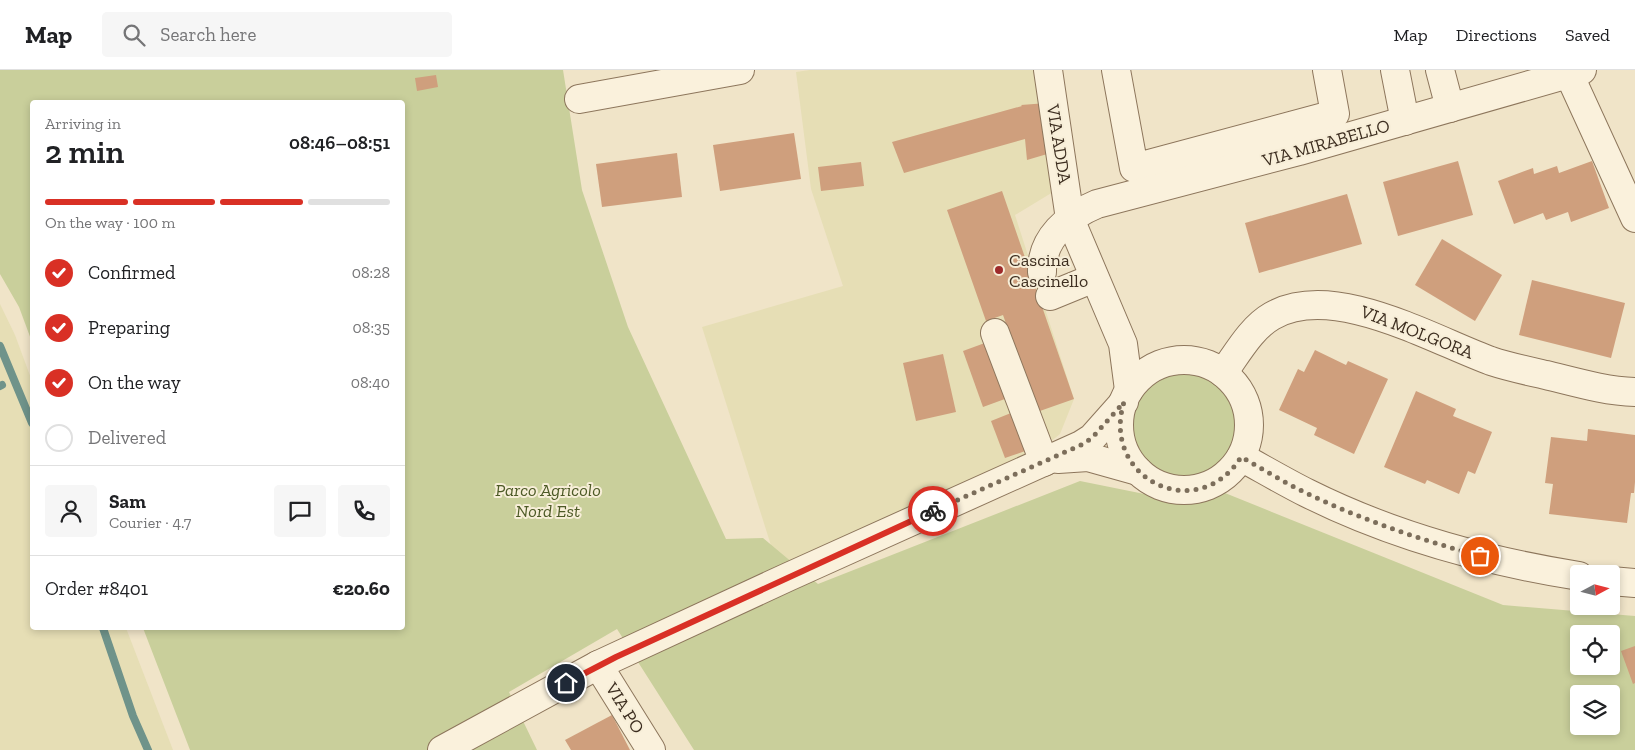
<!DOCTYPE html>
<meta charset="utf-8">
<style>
body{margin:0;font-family:"Zilla Slab",serif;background:#f6f6f6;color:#202124;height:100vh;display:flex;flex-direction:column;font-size:19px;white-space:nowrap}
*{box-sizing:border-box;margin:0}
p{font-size:16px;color:#757577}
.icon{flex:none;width:28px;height:28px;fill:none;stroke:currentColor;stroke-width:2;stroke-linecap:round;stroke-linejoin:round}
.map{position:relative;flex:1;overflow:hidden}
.details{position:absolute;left:30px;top:30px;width:375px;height:530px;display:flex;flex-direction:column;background:#fff;border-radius:5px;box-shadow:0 2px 8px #0003}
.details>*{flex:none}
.needle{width:32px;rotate:83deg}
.tools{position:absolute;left:1570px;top:495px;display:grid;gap:10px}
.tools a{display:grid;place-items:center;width:50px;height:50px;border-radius:5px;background:#fff;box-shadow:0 2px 8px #0003;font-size:25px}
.pin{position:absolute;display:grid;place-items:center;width:42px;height:42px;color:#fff;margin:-21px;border:2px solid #fff;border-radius:50%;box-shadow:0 1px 5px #0007}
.courier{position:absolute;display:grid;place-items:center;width:50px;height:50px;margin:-25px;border:4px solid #d93025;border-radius:50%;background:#fff;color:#222;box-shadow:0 1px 6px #0007}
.overview em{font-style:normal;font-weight:600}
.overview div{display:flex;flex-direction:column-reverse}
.overview{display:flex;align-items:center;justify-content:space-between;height:85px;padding:0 15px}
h1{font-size:32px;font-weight:600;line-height:38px}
.bar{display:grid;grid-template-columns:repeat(4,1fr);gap:8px 5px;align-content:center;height:60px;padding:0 15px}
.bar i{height:6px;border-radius:4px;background:#e0e0e0}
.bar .on{background:#d93025}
.bar p{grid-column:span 4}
.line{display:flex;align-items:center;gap:12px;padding:0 15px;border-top:1px solid #e0e0e0}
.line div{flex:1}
.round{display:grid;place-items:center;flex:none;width:52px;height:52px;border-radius:5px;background:#f6f6f6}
ol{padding:0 15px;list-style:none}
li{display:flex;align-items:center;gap:15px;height:55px}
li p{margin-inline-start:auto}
li .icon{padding:5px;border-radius:50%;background:#d93025;color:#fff;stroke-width:4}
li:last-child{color:#757577}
li i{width:28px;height:28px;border:2px solid #e0e0e0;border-radius:50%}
header{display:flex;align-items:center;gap:30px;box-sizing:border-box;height:70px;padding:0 25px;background:#fff;border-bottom:1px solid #e0e0e0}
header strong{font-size:24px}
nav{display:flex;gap:28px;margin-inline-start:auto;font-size:18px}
.search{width:350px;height:45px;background:#f6f6f6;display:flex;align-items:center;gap:12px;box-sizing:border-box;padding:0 18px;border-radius:5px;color:#757577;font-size:19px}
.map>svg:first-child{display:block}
.farmland{fill:#e6deb5}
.green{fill:#c9cf9b;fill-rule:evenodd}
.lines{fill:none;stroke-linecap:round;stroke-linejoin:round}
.stream{stroke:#6f938a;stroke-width:8}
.building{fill:#cf9f7d}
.minor-casing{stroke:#8d765c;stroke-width:30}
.minor{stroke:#faf1dc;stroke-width:28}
.done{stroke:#7c6e5b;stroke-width:5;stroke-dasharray:0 9}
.route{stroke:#d93025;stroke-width:6}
.poi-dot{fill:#9e2a2b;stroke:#f7eed8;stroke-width:2}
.labels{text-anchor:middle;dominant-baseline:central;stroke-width:4;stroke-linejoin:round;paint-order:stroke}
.street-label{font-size:18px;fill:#3d2e20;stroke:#f7eed8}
.poi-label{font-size:18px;fill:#3d2e20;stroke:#f7eed8;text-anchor:start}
.park-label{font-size:18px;font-style:italic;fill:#4d5a26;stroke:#f7eed8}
</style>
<header>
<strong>Map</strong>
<div class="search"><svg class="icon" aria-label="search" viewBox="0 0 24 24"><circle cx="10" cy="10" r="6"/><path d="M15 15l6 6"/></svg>Search here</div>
<nav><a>Map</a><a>Directions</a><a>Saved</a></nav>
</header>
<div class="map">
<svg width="1635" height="680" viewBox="0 0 1635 680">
<rect width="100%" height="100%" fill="#f0e4c8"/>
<!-- farmland -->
<g class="farmland">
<polygon points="810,0 1039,0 1058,119 1015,145 1074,329 1060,364 1044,377 780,504 702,257 843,216 811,119 796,2"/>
<polygon points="0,234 15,265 32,311 32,558 126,558 173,680 0,680"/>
</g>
<!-- green -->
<g class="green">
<path d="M0 0H563L582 120 628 257 726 469 763 468 818 514 1080 411 1179 431 1225 423 1503 535 1635 546V680H694L617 559 509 622 537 680H190L143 558H402V32H32V272L19 237 0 204ZM1579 564H1611V596H1579ZM1579 624H1611V656H1579Z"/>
<circle cx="1184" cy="355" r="51"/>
</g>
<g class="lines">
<!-- stream -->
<g class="stream">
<polyline points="0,276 32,353"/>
<polyline points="0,316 2,315"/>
<polyline points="103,558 133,646 148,680"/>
</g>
</g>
<!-- building -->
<g class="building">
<polygon points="436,5 438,17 417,21 415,8"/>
<polygon points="1047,33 1054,82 1027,90 1025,69 904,103 892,72 1022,36 1021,35"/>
<polygon points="794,63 801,109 720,121 713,75"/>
<polygon points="677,83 682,127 602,137 596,94"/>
<polygon points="1458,91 1473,145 1398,166 1383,112"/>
<polygon points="1592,91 1609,138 1571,152 1568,142 1546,150 1543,143 1514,154 1498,111 1533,98 1534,104 1557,96 1559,103"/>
<polygon points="861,92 864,116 821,121 818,97"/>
<polygon points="1002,121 1074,329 1037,342 1003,245 986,251 947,140"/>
<polygon points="1347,124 1362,174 1259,203 1245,153"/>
<polygon points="1442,169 1502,205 1475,251 1415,215"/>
<polygon points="1532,210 1625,233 1611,288 1519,265"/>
<polygon points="993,270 1013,326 983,337 963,281"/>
<polygon points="1315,280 1346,295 1348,291 1388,309 1354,384 1314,365 1317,358 1279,340 1298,299 1304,302"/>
<polygon points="943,284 956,342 916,351 903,293"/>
<polygon points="1416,321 1456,339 1453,346 1492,362 1475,404 1468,401 1459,424 1427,410 1425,414 1384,397"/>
<polygon points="1016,341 1031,379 1005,388 991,351"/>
<polygon points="1588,359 1635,365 1635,412 1634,423 1631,423 1627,453 1549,444 1553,414 1545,413 1551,367 1587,371"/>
<polygon points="1635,576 1635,613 1633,614 1621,581"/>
<polygon points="612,645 630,680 571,680 565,670"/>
</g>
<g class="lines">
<!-- minor casing -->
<g class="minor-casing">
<g id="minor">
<polyline points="1048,0 1070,149 1123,274 1129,320"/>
<polyline points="1116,0 1134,98 1335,44 1327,0"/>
<polyline points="1395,0 1405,51"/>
<polyline points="1440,0 1450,38"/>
<polyline points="1569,4 1635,148"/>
<polyline points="579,29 740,0"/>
<path d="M1042 202C1041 168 1068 146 1097 134L1299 81 1582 0"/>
<polyline points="1050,226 1094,208"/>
<polyline points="995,263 1044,392"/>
<circle cx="1184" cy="355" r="65"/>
<path d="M1223 303C1237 284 1251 258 1272 246 1333 211 1431 269 1491 291 1509 297 1528 301 1546 305 1575 312 1605 321 1635 322"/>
<path d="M1241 387C1263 399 1285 412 1307 423 1393 466 1485 491 1579 506"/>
<polyline points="1058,389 1088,387 1138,401"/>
<polyline points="1611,511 1635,513"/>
<polyline points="598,595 651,680"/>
<polyline points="442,680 598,595 788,507 1081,375 1092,368 1124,332"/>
</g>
</g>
<!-- minor -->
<use href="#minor" class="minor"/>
</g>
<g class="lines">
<!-- done -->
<path class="done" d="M933 441 1081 375 1092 368 1124 332C1100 409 1198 456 1241 387 1263 399 1285 413 1308 424 1363 450 1421 470 1480 486"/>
<!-- route -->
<polyline class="route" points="566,613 616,587 933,441"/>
</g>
<!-- markers -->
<circle class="poi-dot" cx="999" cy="200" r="5"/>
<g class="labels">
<!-- street labels -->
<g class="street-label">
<text transform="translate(1326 73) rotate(-16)">VIA MIRABELLO</text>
<text transform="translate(1059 74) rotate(81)">VIA ADDA</text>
<text transform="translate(1417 262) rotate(21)">VIA MOLGORA</text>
<text transform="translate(625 638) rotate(58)">VIA PO</text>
</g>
<!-- poi labels -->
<g class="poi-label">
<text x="1009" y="190">Cascina<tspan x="1009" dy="21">Cascinello</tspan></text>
</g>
<!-- park labels -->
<g class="park-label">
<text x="548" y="420">Parco Agricolo<tspan x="548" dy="21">Nord Est</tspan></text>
</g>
</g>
</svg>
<div class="tools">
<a><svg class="needle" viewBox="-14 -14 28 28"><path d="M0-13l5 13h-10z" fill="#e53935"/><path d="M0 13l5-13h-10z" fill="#757577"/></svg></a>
<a><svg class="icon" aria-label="locate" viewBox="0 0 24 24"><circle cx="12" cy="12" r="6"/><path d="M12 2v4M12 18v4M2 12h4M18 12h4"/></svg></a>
<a><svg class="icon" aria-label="layers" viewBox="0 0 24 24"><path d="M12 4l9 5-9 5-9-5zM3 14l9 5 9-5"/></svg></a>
</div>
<div class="pin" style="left:1480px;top:486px;background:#ea580c"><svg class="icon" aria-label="bag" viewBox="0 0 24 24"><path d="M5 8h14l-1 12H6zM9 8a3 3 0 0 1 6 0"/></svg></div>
<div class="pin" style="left:566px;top:613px;background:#1f2937"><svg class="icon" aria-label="home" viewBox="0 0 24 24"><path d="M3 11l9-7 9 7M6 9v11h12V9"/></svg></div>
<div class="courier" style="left:933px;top:441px"><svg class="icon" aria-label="bike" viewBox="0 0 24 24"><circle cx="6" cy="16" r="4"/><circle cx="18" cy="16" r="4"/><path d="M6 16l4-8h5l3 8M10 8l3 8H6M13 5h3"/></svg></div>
<section class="details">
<div class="overview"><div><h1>2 min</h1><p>Arriving in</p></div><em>08:46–08:51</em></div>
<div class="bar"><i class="on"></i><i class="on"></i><i class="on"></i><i></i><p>On the way · 100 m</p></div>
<ol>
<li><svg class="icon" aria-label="check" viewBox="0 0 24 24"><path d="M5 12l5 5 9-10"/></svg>Confirmed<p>08:28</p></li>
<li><svg class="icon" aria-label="check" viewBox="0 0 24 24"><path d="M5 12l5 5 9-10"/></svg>Preparing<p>08:35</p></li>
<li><svg class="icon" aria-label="check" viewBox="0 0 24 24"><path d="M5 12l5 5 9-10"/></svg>On the way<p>08:40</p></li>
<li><i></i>Delivered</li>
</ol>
<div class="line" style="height:90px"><a class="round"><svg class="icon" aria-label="person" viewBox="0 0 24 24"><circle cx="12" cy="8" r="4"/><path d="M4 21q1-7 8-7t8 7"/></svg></a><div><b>Sam</b><p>Courier · 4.7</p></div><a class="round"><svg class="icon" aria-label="chat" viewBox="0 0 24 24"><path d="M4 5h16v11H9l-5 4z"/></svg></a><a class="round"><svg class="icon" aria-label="phone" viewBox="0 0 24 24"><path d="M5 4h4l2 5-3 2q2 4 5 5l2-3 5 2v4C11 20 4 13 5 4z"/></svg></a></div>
<div class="line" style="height:65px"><div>Order #8401</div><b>€20.60</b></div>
</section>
</div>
